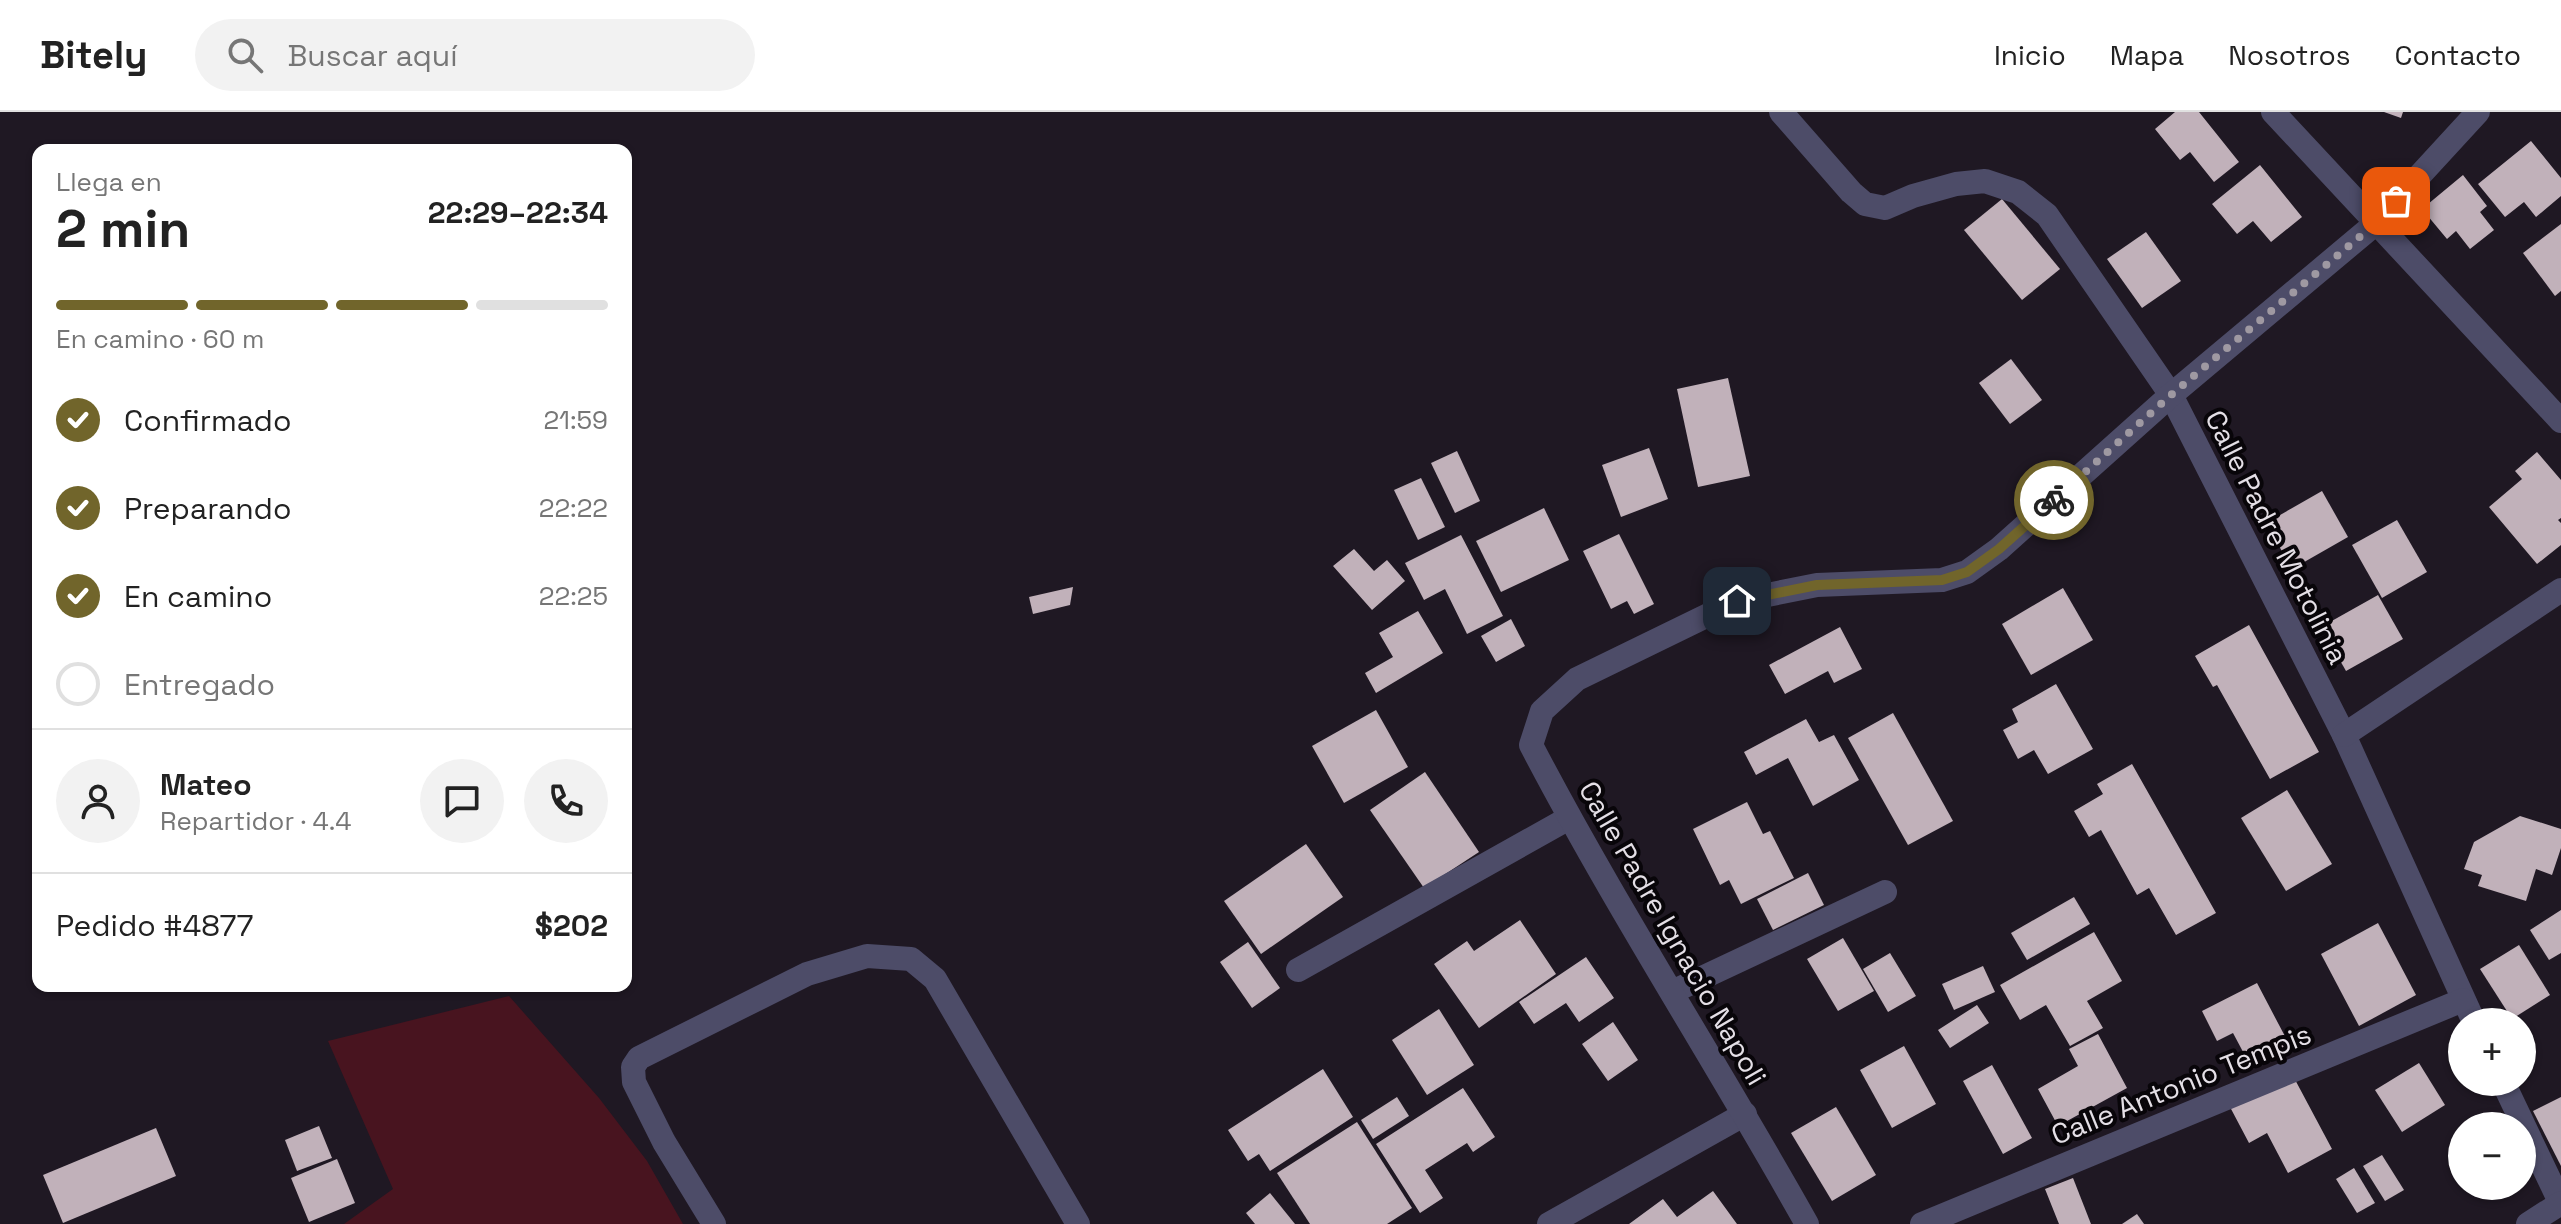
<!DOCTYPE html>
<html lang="es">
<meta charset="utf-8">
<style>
body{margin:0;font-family:"Space Grotesk",sans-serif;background:#f2f2f2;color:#222;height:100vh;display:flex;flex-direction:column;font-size:30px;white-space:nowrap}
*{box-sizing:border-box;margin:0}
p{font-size:26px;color:#767676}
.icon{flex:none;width:44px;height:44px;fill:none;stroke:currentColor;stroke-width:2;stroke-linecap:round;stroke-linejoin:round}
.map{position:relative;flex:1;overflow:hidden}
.sheet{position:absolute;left:32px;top:32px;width:600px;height:848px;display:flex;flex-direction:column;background:#fff;border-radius:16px;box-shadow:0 2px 6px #0004}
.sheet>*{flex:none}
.tools{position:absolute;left:2448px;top:896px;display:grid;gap:16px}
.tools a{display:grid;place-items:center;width:88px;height:88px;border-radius:50%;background:#fff;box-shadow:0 2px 6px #0004;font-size:40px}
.pin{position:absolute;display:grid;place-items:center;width:68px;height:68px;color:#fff;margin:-34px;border-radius:16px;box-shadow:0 4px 12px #0006}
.courier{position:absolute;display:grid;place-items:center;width:80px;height:80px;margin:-40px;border:6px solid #71652b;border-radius:50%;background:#fff;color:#222;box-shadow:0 2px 10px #0007}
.summary em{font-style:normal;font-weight:700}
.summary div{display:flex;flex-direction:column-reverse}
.summary{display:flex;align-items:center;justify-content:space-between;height:136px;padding:0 24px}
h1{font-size:52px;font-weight:700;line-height:60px}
.bar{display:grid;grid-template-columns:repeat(4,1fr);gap:12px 8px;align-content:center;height:96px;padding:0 24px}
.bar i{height:10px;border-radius:6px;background:#e0e0e0}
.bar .active{background:#71652b}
.bar p{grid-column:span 4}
.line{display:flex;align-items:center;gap:20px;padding:0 24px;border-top:2px solid #e0e0e0}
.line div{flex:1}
.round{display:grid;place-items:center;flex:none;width:84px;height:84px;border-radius:42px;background:#f2f2f2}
ol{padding:0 24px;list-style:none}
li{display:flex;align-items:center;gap:24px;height:88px}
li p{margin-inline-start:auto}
li .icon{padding:8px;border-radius:50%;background:#71652b;color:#fff;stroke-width:4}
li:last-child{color:#767676}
li i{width:44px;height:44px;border:4px solid #e0e0e0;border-radius:50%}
header{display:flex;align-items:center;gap:48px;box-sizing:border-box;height:112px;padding:0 40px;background:#fff;border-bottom:2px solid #e0e0e0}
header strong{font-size:38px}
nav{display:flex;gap:44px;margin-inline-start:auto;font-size:28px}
.search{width:560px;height:72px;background:#f2f2f2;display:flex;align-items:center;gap:20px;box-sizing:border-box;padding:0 28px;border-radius:44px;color:#767676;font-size:30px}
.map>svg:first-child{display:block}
.green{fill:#48141f}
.building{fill:#c1b1ba}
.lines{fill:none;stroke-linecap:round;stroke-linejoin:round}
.minor{stroke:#4d4c68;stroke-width:24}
.done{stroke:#9f99a2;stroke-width:8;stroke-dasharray:0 14.4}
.route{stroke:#71652b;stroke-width:10}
.labels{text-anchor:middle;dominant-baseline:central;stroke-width:8;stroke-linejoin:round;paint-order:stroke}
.street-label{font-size:28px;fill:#e4dfe6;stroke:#080509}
</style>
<header>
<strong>Bitely</strong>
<div class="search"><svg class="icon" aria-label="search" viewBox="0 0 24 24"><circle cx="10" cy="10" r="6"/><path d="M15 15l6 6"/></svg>Buscar aquí</div>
<nav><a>Inicio</a><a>Mapa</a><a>Nosotros</a><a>Contacto</a></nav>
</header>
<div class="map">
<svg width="2561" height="1112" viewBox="0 0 2561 1112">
<rect width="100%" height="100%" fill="#1f1823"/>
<!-- green -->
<polygon class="green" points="509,884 599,986 647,1049 683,1112 344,1112 393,1077 328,929"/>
<!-- building -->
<g class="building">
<polygon points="2175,0 2199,0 2239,50 2214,70 2190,40 2180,48 2155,17"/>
<polygon points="2384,0 2403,0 2401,6"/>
<polygon points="2531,29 2561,66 2561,84 2536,105 2524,90 2505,105 2478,72"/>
<polygon points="2260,53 2302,105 2271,130 2253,109 2237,122 2212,92"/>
<polygon points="2463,63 2487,94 2480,100 2494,118 2470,137 2456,119 2447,127 2422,97"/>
<polygon points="2002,87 2060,157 2022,188 1964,118"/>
<polygon points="2561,112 2561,179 2555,184 2523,141"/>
<polygon points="2146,120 2181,169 2142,196 2107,147"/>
<polygon points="2011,247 2042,288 2010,312 1979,271"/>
<polygon points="1728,266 1750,364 1698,375 1677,277"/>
<polygon points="1649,336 1668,387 1621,405 1602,353"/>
<polygon points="1457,339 1480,389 1455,401 1431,351"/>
<polygon points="2537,340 2561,368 2561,406 2558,408 2561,411 2561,433 2537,452 2489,395 2522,367 2515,359"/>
<polygon points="1421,366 1445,415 1418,428 1394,378"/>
<polygon points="2322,379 2348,425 2292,457 2266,411"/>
<polygon points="1544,396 1569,448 1501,480 1476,429"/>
<polygon points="2397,408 2427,460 2382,486 2352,433"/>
<polygon points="1619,422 1654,492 1634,502 1627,489 1611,497 1583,439"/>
<polygon points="1461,423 1503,504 1467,522 1445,477 1424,488 1405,451"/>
<polygon points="1354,437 1374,459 1387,448 1405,469 1372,498 1333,454"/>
<polygon points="1073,475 1070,493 1033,502 1029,485"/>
<polygon points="2063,476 2093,528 2031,563 2002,512"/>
<polygon points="2378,483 2403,527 2346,559 2321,515"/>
<polygon points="1418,499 1443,541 1376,581 1365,561 1393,545 1379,521"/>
<polygon points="1511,507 1525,534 1496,550 1481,524"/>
<polygon points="2249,513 2319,640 2270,667 2217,573 2213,575 2195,544"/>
<polygon points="1840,515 1862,557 1834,571 1828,559 1785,582 1769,553"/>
<polygon points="2056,572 2093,637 2048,662 2034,638 2018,647 2003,618 2018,610 2012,597"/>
<polygon points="1376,598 1408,655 1344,691 1312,634"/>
<polygon points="1893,601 1953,709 1908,733 1848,626"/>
<polygon points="1806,607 1819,630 1834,623 1859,668 1813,694 1788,646 1756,663 1744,640"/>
<polygon points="2132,652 2216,801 2176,823 2149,776 2137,783 2101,718 2089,725 2074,699 2103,682 2097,672"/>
<polygon points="1425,660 1479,740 1424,776 1370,698"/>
<polygon points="2287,678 2332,752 2286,779 2241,706"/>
<polygon points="1747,690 1763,722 1770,719 1794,766 1741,792 1729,768 1720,773 1693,717"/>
<polygon points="2520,704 2561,717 2561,736 2552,763 2536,757 2526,789 2478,774 2482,763 2464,757 2474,730"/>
<polygon points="1306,732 1343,785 1261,842 1224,789"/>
<polygon points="1808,761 1824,793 1773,818 1757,787"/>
<polygon points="2074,785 2090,812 2027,848 2011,821"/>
<polygon points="2561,798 2561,841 2549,848 2530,818"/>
<polygon points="1520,808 1556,862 1479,916 1434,852 1467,829 1474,839"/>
<polygon points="2378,811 2416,883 2359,914 2321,842"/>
<polygon points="2094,820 2122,869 2087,889 2103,916 2070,934 2046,893 2020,908 2000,873"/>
<polygon points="1843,826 1874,879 1838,899 1807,847"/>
<polygon points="1248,830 1280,876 1252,896 1220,850"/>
<polygon points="2519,833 2550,883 2512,907 2480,857"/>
<polygon points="1890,841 1916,884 1888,900 1863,857"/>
<polygon points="1586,845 1614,886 1579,910 1566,891 1534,912 1519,890"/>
<polygon points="1983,854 1995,880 1954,898 1942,872"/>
<polygon points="2257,871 2289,932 2250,953 2233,921 2217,929 2202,899"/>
<polygon points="1977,893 1989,911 1950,936 1938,918"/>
<polygon points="1439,897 1474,953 1427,983 1392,928"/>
<polygon points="1613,910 1638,948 1608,969 1582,932"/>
<polygon points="2098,922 2127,976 2058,1014 2038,977 2078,954 2069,937"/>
<polygon points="1904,934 1936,992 1892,1016 1860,958"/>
<polygon points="2419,951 2445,993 2402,1020 2375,978"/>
<polygon points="1992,953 2032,1026 2003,1042 1963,969"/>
<polygon points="1323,957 1353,1005 1270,1059 1259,1042 1248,1049 1228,1018"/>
<polygon points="2292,962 2332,1037 2288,1061 2267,1021 2249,1031 2230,995"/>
<polygon points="1463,976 1495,1025 1473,1040 1467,1031 1425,1058 1443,1086 1420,1101 1376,1032"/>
<polygon points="1397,985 1409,1004 1373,1027 1361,1008"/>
<polygon points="2561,985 2561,1054 2533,999"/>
<polygon points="1836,995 1876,1063 1832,1089 1791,1021"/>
<polygon points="1357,1010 1412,1096 1387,1112 1310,1112 1277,1061"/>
<polygon points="319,1014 332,1046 297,1059 285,1028"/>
<polygon points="156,1016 176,1064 63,1111 43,1063"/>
<polygon points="2382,1043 2404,1078 2385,1089 2363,1054"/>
<polygon points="337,1047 355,1091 309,1110 291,1066"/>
<polygon points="2354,1056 2375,1091 2357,1101 2336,1067"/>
<polygon points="2073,1066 2091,1112 2059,1112 2045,1077"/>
<polygon points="1713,1079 1737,1112 1629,1112 1663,1087 1677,1105"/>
<polygon points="1270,1081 1295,1112 1255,1112 1246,1101"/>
<polygon points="2137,1102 2144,1112 2122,1112"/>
</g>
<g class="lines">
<!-- minor -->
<g class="minor">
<polyline points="1781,0 1851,80 1865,92 1885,96 1913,84 1956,72 1985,69 2018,80 2047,103 2171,283 2344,623 2474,910"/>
<polyline points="2273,0 2561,309"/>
<polyline points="2344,623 2561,478"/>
<polyline points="1298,858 1569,706"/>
<polyline points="1672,880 1885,780"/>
<polyline points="2503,970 2561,1092"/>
<polyline points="714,1112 664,1030 634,970 633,955 639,946 807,862 867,844 911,847 935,867 1078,1112"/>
<polyline points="1549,1112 1745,1002"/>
<path d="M1807 1112C1717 951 1616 796 1531 633L1542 599 1577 567 1737 489 1817 473 1942 468 1967 460 1999 437 2171 283 2375 112 2478 0"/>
<polyline points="1922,1112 2463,888"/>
<polyline points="2528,1112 2561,1091"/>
</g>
</g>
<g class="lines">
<!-- done -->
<polyline class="done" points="2054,388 2171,283 2375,112 2396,89"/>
<!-- route -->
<polyline class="route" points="1737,489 1817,473 1942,468 1967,460 1999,437 2054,388"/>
</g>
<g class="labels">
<!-- street labels -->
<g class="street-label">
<text transform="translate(2277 425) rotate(63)">Calle Padre Motolinia</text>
<text transform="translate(1673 821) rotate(60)">Calle Padre Ignacio Napoli</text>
<text transform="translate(2181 972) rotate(-22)">Calle Antonio Tempis</text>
</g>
</g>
</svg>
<div class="tools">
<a>+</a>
<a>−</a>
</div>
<div class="pin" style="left:2396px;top:89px;background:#ea580c"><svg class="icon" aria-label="bag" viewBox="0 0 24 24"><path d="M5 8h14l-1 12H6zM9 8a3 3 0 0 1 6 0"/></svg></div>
<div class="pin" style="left:1737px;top:489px;background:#1f2937"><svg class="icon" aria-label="home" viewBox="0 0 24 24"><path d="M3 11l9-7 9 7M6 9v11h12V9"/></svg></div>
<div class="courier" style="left:2054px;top:388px"><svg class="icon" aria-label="bike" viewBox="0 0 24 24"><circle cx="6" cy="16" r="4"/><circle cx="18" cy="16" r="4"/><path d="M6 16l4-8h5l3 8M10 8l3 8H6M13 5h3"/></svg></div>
<section class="sheet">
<div class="summary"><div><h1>2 min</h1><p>Llega en</p></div><em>22:29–22:34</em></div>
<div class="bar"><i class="active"></i><i class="active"></i><i class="active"></i><i></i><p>En camino · 60 m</p></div>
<ol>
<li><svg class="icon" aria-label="check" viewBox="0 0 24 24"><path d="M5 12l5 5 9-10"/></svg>Confirmado<p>21:59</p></li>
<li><svg class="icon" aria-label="check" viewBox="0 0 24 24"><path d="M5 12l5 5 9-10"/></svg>Preparando<p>22:22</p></li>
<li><svg class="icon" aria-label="check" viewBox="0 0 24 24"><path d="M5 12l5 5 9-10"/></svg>En camino<p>22:25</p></li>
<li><i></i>Entregado</li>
</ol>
<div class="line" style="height:144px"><a class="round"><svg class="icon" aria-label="person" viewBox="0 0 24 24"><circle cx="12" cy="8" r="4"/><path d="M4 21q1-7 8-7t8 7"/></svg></a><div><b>Mateo</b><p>Repartidor · 4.4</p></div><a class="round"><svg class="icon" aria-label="chat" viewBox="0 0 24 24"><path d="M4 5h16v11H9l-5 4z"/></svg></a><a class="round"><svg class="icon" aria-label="phone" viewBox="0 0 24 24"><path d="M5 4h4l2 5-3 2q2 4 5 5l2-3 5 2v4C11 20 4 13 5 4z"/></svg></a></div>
<div class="line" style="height:104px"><div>Pedido #4877</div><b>$202</b></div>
</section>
</div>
